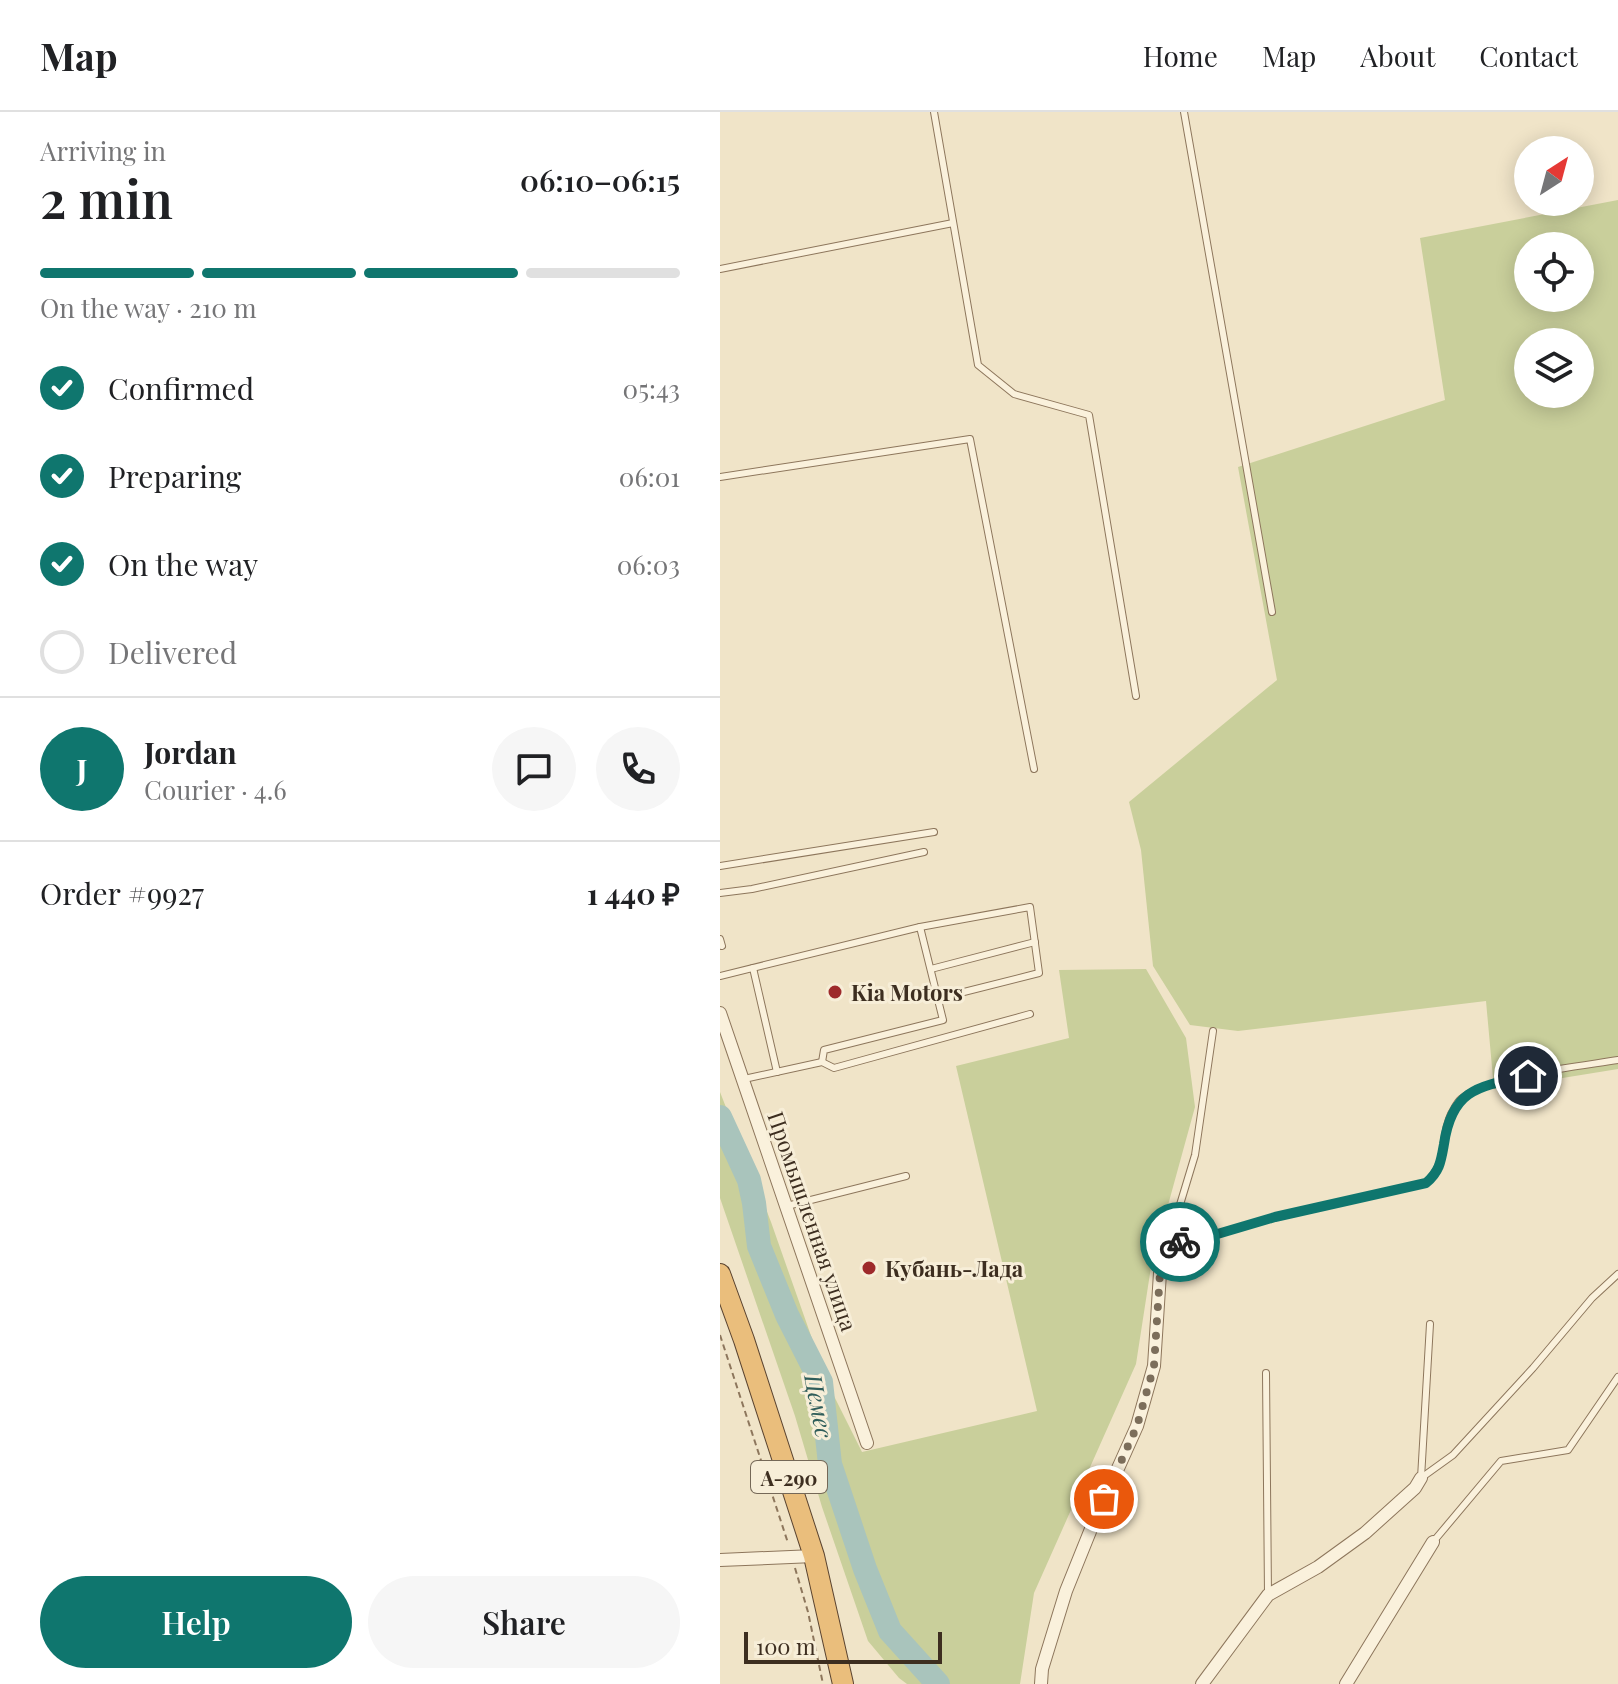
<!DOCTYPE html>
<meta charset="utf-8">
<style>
body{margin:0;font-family:"Playfair Display",serif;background:#f6f6f6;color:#202124;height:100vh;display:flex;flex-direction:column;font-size:30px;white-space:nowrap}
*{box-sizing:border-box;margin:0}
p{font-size:26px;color:#757577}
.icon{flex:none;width:44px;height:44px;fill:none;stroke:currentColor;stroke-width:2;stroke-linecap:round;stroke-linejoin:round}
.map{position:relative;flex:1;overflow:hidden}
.drawer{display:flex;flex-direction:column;background:#fff;width:720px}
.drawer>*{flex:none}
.needle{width:52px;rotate:36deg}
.tools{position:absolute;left:794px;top:24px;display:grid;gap:16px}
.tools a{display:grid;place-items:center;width:80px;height:80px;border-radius:50%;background:#fff;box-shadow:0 4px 20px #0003;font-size:40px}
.scale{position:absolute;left:24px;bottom:20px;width:198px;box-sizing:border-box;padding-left:8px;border:4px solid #3d2e20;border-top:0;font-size:22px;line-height:28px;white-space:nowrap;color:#3d2e20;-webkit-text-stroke:6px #f7eed8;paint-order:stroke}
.pin{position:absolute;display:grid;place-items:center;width:68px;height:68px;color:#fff;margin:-34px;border:4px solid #fff;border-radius:50%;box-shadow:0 2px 8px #0007}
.courier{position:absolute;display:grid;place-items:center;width:80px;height:80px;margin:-40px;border:6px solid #0f766e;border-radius:50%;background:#fff;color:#222;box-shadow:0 2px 10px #0007}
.overview em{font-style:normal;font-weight:600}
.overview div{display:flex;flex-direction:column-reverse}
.overview{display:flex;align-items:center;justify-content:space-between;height:136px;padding:0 40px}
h1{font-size:52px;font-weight:600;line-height:60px}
.bar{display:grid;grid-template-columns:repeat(4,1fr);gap:12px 8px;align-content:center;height:96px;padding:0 40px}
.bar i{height:10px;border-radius:6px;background:#e0e0e0}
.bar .on{background:#0f766e}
.bar p{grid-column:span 4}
.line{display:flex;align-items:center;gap:20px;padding:0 40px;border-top:2px solid #e0e0e0}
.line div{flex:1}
.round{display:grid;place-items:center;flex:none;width:84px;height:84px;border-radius:42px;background:#f6f6f6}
ol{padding:0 40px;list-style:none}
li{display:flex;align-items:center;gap:24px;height:88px}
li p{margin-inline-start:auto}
li .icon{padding:8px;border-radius:50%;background:#0f766e;color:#fff;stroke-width:4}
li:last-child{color:#757577}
li i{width:44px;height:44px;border:4px solid #e0e0e0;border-radius:50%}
.button{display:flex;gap:16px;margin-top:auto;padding:16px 40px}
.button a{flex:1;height:92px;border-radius:48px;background:#0f766e;color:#fff;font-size:32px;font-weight:600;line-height:92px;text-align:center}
.button a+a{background:#f6f6f6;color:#202124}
header{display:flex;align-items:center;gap:48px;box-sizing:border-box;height:112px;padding:0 40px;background:#fff;border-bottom:2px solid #e0e0e0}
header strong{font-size:38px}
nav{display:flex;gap:44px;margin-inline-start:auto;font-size:28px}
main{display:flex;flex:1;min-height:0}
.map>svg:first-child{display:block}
.green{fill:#c9cf9b;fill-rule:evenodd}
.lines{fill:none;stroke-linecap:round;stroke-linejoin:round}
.river{stroke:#a9c4bc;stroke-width:24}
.service-casing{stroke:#8d765c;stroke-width:8}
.minor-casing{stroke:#8d765c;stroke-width:14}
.trunk-casing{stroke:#5b4430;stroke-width:22}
.path{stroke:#8d765c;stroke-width:2;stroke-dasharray:6 4;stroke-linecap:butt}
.service{stroke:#faf1dc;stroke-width:6}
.minor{stroke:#faf1dc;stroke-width:12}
.trunk{stroke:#eabe7c;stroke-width:20}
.done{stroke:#7c6e5b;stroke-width:8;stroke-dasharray:0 14.4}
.route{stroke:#0f766e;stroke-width:10}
.poi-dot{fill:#9e2a2b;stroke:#f7eed8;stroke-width:3}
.labels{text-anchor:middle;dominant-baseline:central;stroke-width:6;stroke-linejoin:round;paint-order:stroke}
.shield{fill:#f7eed8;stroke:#756857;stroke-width:2}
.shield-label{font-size:20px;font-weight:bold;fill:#3d2e20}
.poi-label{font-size:22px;font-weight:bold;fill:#3d2e20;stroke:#f7eed8;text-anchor:start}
.street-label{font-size:22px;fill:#3d2e20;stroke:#f7eed8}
.water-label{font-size:24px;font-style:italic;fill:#2f5d5a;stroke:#f7eed8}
</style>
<header>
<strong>Map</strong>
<nav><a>Home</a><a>Map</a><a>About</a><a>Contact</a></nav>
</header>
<main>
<section class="drawer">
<div class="overview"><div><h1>2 min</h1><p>Arriving in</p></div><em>06:10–06:15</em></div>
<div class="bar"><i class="on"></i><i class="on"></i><i class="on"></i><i></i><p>On the way · 210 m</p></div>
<ol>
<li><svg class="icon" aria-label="check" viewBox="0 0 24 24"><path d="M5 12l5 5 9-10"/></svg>Confirmed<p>05:43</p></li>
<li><svg class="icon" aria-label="check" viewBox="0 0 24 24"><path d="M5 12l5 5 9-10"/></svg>Preparing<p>06:01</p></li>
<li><svg class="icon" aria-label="check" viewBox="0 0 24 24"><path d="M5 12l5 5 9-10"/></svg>On the way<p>06:03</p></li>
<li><i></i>Delivered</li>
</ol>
<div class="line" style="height:144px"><b class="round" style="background:#0f766e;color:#fff">J</b><div><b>Jordan</b><p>Courier · 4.6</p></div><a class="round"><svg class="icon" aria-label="chat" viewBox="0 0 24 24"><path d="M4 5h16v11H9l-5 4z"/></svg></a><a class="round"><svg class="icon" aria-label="phone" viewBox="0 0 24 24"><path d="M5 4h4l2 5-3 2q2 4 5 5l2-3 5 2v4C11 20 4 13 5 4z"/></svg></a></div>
<div class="line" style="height:104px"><div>Order #9927</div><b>1 440 ₽</b></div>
<div class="button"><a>Help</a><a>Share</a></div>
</section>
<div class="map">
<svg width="898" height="1572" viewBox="0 0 898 1572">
<rect width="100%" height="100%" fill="#f0e4c8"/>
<!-- green -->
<g class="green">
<path d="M898 88V957L774 977 766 889 518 919 470 913 433 854 421 738 409 690 557 568 518 355 725 288 700 126ZM808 134H860V186H808ZM808 230H860V282H808Z"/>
<polygon points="426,857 466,926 475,995 431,1155 416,1252 314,1481 300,1572 187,1572 179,1566 148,1529 102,1395 75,1304 0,1086 0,980 51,1110 108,1272 142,1340 317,1299 236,954 349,926 339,858"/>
</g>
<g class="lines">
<!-- river -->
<polyline class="river" points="0,1005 29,1068 34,1091 39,1134 67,1203 101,1270 110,1352 145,1457 170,1519 218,1572"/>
<!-- service casing -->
<g class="service-casing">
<g id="service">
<polyline points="214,0 258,253 294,282 369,303 416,584"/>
<polyline points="464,0 552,500"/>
<polyline points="0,157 233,111"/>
<polyline points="0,365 250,327 314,657"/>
<polyline points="0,754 214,720"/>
<polyline points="0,781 32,777 204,740"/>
<polyline points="0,827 2,834"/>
<polyline points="33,856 57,960"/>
<polyline points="211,857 315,830"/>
<polyline points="0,864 200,815 310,795 319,861 220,886"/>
<path d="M493 919 475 1043 449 1129 467 1131 555 1105 706 1071C729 1049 719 1028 731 1002 734 997 737 990 741 987 767 964 862 954 898 948"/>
<polyline points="102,950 104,938 223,908 200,815"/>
<polyline points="24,967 102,950 114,956 310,902"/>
<polyline points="67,1094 186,1064"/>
<polyline points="546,1261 548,1483"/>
<polyline points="701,1366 733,1343 813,1256 872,1186 898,1162"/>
<polyline points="701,1366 710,1212"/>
<polyline points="713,1430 781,1349 848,1338 898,1265"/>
</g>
</g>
<!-- minor casing -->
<g class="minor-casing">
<g id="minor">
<polyline points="0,901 147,1331"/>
<polyline points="0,1448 94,1444"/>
<polyline points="321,1572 322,1557 346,1479 373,1412 417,1314 434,1254 440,1161 449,1129"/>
<polyline points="482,1572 548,1483 598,1455 645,1421 695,1376 701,1366"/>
<polyline points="626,1572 713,1430"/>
</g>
</g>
<!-- trunk casing -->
<g class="trunk-casing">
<polyline id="trunk" points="0,1162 24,1228 94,1444 123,1572"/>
</g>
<!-- path -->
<g class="path">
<polyline points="0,1223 68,1431"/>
<polyline points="75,1456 88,1500 103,1572"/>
</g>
<!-- service -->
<use href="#service" class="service"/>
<!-- minor -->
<use href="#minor" class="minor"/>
<!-- trunk -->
<use href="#trunk" class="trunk"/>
</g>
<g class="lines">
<!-- done -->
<polyline class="done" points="384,1387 417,1314 434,1254 440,1161 449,1129 460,1130"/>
<!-- route -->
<path class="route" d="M460 1130 467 1131 555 1105 706 1071C720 1059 721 1049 724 1032 732 976 760 974 808 964"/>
</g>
<!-- markers -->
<g class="poi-dot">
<circle cx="115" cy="880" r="8"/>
<circle cx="149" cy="1156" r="8"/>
</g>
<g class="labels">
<!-- shield labels -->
<rect class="shield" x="31" y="1349" width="76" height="32" rx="6"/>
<g class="shield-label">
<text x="69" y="1365">А-290</text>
</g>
<!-- poi labels -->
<g class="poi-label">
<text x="131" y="880">Kia Motors</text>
<text x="165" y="1156">Кубань-Лада</text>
</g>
<!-- street labels -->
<g class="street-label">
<text transform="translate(93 1109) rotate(71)">Промышленная улица</text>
</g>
<!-- water labels -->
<g class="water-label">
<text transform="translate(100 1294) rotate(79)">Цемес</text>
</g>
</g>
</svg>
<div class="tools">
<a><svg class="needle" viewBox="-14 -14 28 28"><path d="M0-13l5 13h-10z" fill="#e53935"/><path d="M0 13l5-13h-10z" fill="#757577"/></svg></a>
<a><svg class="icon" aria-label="locate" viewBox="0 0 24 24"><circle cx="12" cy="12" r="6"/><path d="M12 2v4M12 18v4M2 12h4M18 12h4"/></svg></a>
<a><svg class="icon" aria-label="layers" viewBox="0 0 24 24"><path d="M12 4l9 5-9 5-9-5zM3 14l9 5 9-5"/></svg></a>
</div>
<div class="scale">100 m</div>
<div class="pin" style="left:384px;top:1387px;background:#ea580c"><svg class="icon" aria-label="bag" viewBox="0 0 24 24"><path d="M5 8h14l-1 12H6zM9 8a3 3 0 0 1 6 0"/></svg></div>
<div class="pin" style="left:808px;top:964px;background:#1f2937"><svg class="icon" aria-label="home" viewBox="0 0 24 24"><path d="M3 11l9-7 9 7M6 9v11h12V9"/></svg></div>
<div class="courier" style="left:460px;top:1130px"><svg class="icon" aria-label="bike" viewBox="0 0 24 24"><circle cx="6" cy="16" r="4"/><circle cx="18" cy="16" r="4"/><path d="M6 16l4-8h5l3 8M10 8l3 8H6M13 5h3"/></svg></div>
</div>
</main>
